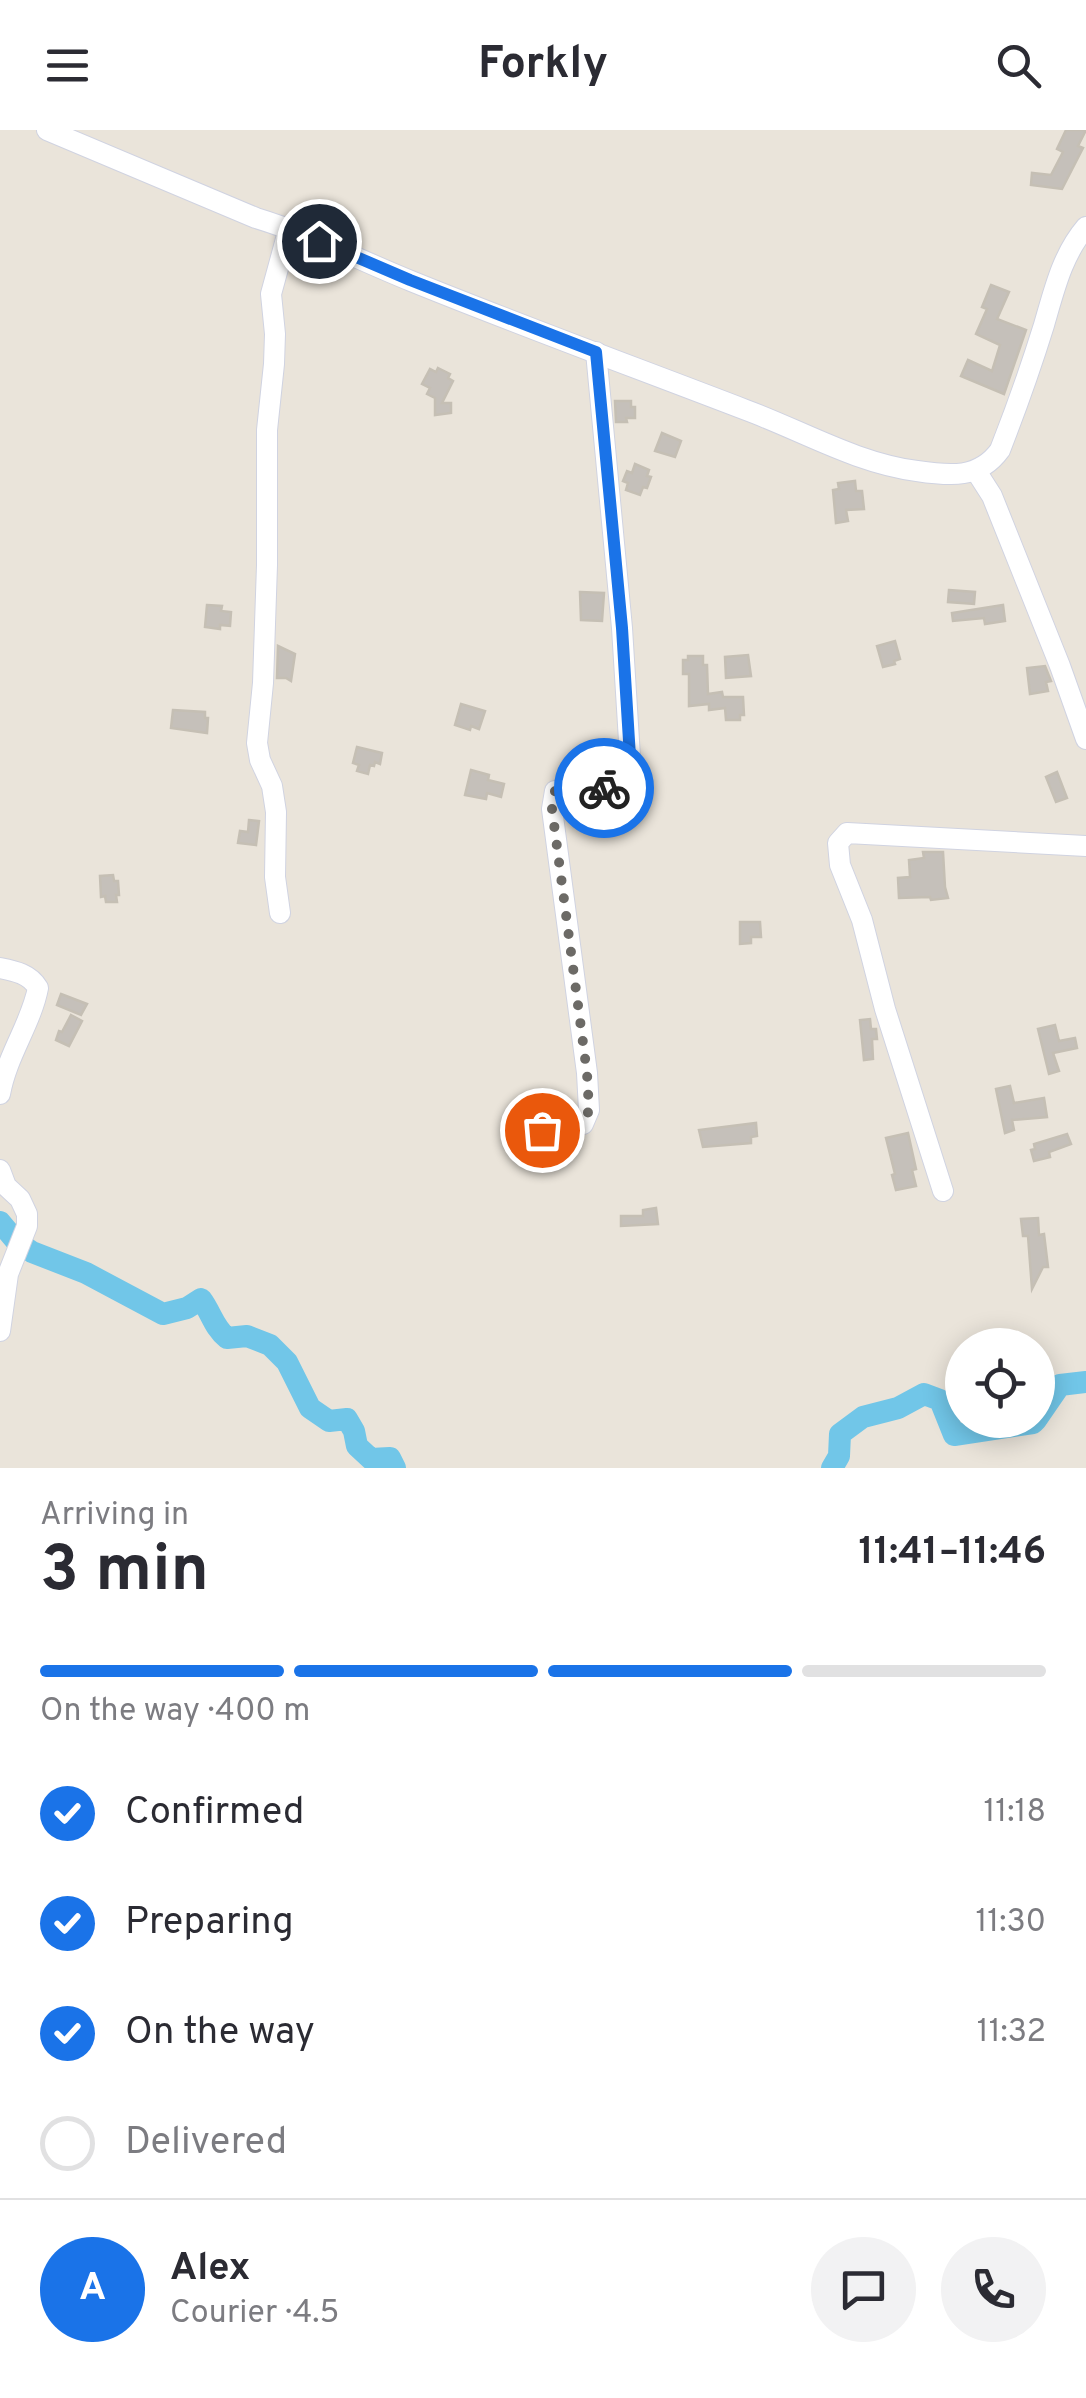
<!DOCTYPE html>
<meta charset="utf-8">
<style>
body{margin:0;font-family:Overpass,sans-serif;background:#f2f2f3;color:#2b2b33;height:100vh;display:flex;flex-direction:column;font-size:38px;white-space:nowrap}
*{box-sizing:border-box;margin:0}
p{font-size:32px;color:#7c7c81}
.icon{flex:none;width:55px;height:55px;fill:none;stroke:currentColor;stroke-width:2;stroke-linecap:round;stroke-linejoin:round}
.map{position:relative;height:1338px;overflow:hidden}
.sheet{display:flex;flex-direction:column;background:#fff;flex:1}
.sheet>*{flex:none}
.tools{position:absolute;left:945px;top:1198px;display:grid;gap:20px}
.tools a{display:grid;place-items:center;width:110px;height:110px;border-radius:50%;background:#fff;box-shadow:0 5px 25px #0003;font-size:50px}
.pin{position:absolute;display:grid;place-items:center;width:85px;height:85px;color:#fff;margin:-42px;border:5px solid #fff;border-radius:50%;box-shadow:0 2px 10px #0007}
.courier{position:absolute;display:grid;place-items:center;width:100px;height:100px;margin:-50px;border:8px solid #1a73e8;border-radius:50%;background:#fff;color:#222;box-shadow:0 2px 12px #0007}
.headline em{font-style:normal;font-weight:700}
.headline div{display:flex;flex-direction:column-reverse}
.headline{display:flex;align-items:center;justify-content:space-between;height:170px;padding:0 40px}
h1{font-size:65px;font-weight:700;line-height:75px}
.bar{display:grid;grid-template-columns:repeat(4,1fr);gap:15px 10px;align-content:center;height:120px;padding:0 40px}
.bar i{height:12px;border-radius:8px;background:#e1e1e2}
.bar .current{background:#1a73e8}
.bar p{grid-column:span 4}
.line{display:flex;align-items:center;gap:25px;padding:0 40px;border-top:2px solid #e1e1e2}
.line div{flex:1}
.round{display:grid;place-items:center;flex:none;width:105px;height:105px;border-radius:52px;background:#f2f2f3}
ol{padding:0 40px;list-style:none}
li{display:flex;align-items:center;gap:30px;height:110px}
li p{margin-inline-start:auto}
li .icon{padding:10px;border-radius:50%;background:#1a73e8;color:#fff;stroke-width:4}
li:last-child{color:#7c7c81}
li i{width:55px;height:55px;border:5px solid #e1e1e2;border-radius:50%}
header{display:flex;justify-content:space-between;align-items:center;height:130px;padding:0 40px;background:#fff;font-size:45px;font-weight:700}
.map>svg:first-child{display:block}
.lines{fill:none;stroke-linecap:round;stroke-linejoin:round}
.river{stroke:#71c6e8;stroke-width:22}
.building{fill:#c5c0ba;stroke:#c5bfb4;stroke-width:2.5}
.minor-casing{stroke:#d0d3e1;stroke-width:22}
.minor{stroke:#fff;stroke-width:20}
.done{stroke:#6c6a66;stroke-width:10;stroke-dasharray:0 18}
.route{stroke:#1a73e8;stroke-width:12}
</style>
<header><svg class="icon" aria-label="menu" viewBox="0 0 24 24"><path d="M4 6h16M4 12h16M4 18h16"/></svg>Forkly<svg class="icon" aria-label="search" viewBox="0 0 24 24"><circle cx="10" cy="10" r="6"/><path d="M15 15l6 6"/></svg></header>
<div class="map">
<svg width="1086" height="1338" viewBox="0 0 1086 1338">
<rect width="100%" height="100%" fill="#eae4da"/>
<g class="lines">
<!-- river -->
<g class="river">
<path d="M0 1092 16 1111 32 1122 86 1143 163 1184 187 1178 201 1169C211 1182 214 1198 227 1208L247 1206 270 1215 287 1232 310 1278 329 1291 347 1289 354 1301 357 1316 371 1329 390 1328 395 1338"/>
<polyline points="1038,1287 1060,1255 1086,1252"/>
<polyline points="832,1338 839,1326 840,1304 863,1287 898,1278 924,1264 940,1270 954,1305 1033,1293 1036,1290"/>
</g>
</g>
<!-- building -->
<g class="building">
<polygon points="1066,0 1086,0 1078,16 1083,18 1062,59 1031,55 1032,43 1051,45 1063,22 1057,19"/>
<polygon points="991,155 1009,162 997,189 1026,200 1004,264 961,246 968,230 992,241 1000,215 976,204 987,179 982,177"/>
<polygon points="438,238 450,244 448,248 453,251 442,273 451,273 451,283 435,285 435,268 427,264 430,258 422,254 430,239 436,242"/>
<polygon points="615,271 631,271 631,277 635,277 635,288 626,288 627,292 616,292"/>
<polygon points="662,303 681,311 675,327 655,321"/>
<polygon points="635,334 649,340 647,346 651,347 647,358 643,357 640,365 626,360 628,353 623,351 627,341 632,343"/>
<polygon points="855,351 856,361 862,361 864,379 846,380 848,391 836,393 833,360 839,359 838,353"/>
<polygon points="949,460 975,462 974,474 948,472"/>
<polygon points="580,462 604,463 602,491 581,490"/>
<polygon points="207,475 222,476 221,481 231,482 230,496 220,495 220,499 205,497"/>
<polygon points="1003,475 1005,491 985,494 984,488 953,491 952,483"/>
<polygon points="895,511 900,529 894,531 895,534 883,537 877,516"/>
<polygon points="278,516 295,524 291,551 286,548 277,548"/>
<polygon points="748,525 751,546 726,548 725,527"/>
<polygon points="688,526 703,526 703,535 707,535 708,564 722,562 723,567 743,567 744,585 740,585 740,590 726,590 725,578 709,580 709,574 689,576 689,544 683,544 683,530 688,530"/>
<polygon points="1045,536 1051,551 1046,552 1048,561 1030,564 1027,538"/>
<polygon points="461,574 485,581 479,599 471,596 470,600 455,595"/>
<polygon points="173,580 205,582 205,588 208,588 207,603 171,598"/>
<polygon points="357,617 382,623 380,634 375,632 374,636 370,635 368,644 357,641 359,635 353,633"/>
<polygon points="471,640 489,645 488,650 504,654 501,667 487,663 486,669 465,665"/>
<polygon points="1057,642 1067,668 1056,672 1046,647"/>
<polygon points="249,690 259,691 256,715 238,713 240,701 248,702"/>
<polygon points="923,722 943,722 945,757 948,768 931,770 930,767 899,768 898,748 910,747 909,730 924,728"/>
<polygon points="113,745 114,751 118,751 119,765 116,765 117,772 106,772 105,766 101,767 100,746"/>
<polygon points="740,792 760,792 761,807 751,807 751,813 740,814"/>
<polygon points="61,864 87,874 81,885 57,875"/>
<polygon points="71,885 82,891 69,916 56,910 59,901 62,902"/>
<polygon points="870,889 871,899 876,899 877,909 872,909 873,929 864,930 860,890"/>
<polygon points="1055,895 1059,911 1075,908 1077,918 1053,923 1059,941 1049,944 1038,899"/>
<polygon points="1010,956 1014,973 1044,968 1047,987 1012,990 1014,1000 1005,1003 996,959"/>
<polygon points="756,993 757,1006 751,1007 751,1013 703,1017 699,1000"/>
<polygon points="908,1003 916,1039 912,1040 916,1056 896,1060 892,1045 895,1044 886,1008"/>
<polygon points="1067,1004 1071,1014 1049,1022 1050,1027 1034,1031 1031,1020 1035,1019 1034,1014"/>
<polygon points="656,1078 658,1094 621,1096 621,1086 643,1086 643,1080"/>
<polygon points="1038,1088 1039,1105 1044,1104 1048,1137 1043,1137 1032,1159 1028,1106 1023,1106 1021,1089"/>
</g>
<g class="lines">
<!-- minor casing -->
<g class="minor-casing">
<g id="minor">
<path d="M47 0 256 88C309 104 359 130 411 151 522 196 634 237 746 280 803 301 856 333 917 341 950 346 979 349 1000 320 1016 279 1031 237 1044 195 1054 161 1062 125 1086 97"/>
<polyline points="976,341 992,366 1060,536 1086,609"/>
<polyline points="280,783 275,747 276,682 272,656 260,630 257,613 263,553 267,435 267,300 274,234 275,204 271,164 289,98"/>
<path d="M0 838C15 841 30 844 38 858 31 894 7 925 0 964"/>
<polyline points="518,1003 583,994 589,980 587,943 552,679 555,661 619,657 631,643 622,498 596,222"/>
<polyline points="0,1040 6,1056 20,1069 27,1084 27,1096 8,1144 0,1201"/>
<polyline points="943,1061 885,879 862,790 840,735 838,713 847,703 1086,716"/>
</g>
</g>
<!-- minor -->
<use href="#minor" class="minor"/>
</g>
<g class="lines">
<!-- done -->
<polyline class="done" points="542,1000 583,994 589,980 587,943 552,679 555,661 604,658"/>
<!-- route -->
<polyline class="route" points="319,111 410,150 596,222 622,498 631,643 620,656 604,658"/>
</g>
</svg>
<div class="tools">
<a><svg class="icon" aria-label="locate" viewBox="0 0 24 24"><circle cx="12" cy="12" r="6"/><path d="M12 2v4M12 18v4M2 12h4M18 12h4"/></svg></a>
</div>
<div class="pin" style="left:542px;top:1000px;background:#ea580c"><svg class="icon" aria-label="bag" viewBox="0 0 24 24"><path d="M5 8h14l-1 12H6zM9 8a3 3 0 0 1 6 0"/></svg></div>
<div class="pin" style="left:319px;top:111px;background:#1f2937"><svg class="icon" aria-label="home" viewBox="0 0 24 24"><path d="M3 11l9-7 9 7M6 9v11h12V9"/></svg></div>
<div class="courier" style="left:604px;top:658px"><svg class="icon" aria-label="bike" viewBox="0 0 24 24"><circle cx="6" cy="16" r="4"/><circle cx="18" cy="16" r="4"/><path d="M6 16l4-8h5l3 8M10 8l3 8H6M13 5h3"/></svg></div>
</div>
<section class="sheet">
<div class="headline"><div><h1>3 min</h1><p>Arriving in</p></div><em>11:41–11:46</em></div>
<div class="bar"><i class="current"></i><i class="current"></i><i class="current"></i><i></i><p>On the way · 400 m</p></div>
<ol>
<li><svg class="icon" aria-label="check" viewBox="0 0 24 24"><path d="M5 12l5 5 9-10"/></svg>Confirmed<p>11:18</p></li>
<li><svg class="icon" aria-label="check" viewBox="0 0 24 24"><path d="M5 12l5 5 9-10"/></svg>Preparing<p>11:30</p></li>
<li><svg class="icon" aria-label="check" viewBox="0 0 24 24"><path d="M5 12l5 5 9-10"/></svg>On the way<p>11:32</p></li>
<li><i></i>Delivered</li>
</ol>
<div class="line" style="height:180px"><b class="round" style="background:#1a73e8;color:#fff">A</b><div><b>Alex</b><p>Courier · 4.5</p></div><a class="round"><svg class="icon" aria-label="chat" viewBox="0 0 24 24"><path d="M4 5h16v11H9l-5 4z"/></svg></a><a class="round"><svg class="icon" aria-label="phone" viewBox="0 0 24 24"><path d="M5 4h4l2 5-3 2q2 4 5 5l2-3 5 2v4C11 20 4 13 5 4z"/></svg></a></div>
</section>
